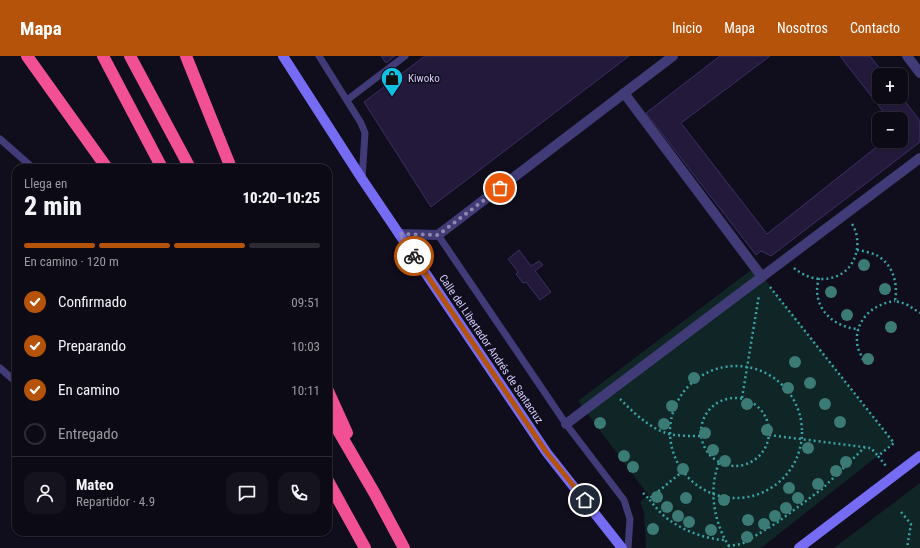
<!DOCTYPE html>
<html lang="es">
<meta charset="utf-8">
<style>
body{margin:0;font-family:"Roboto Condensed",sans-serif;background:#15131e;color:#f1f3f6;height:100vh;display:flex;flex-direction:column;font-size:15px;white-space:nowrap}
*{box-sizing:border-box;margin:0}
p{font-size:13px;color:#9a9aa0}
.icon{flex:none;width:22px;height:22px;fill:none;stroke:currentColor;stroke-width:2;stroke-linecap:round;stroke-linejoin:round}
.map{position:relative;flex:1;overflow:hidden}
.side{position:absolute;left:12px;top:108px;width:320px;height:372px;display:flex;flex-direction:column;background:#0c0a15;border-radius:12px;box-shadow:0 1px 3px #0004,0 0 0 1px #2c2b34}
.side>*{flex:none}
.buttons{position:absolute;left:872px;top:12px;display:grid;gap:8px}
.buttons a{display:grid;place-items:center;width:36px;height:36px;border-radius:8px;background:#0c0a15;box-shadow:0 1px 3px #0004,0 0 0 1px #2c2b34;font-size:20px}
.pin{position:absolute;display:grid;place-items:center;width:34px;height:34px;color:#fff;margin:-17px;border:2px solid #fff;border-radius:50%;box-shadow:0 1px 4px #0007}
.courier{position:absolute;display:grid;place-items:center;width:40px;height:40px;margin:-20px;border:3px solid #b45309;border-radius:50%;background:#fff;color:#222;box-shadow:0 1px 5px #0007}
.summary em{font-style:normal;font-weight:800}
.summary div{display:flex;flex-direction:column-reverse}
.summary{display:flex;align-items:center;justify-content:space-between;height:68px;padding:0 12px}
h1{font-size:26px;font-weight:800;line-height:30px}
.bar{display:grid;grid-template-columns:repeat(4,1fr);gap:6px 4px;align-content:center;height:48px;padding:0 12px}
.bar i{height:5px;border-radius:3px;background:#2c2b34}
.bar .selected{background:#b45309}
.bar p{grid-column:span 4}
.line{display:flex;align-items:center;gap:10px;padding:0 12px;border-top:1px solid #2c2b34}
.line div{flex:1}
.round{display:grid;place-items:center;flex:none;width:42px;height:42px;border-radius:12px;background:#15131e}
ol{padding:0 12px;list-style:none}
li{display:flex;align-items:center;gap:12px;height:44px}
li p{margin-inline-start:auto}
li .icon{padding:4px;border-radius:50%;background:#b45309;color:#fff;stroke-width:4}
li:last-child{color:#9a9aa0}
li i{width:22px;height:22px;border:2px solid #2c2b34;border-radius:50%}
header{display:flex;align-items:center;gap:24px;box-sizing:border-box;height:56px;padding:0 20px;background:#b45309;color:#fff}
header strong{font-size:19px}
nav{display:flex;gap:22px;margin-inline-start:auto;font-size:14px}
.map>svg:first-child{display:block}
.green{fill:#102525}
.building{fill:#231a3b;stroke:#3d2e66}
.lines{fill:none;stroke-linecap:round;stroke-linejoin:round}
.path{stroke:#36a5a5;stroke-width:2.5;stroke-dasharray:2 3;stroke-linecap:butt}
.lane{stroke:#413b77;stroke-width:7}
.street{stroke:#413b77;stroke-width:10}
.secondary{stroke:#766bf3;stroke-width:10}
.highway{stroke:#f15194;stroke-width:12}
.tree{fill:#3b7a75}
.done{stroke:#8f89ad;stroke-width:4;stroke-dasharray:0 7.2}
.route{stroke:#b45309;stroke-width:5}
.labels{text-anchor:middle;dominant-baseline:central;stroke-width:3;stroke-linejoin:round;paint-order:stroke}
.poi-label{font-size:11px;fill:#d4ccfb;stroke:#100d1c;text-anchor:start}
.street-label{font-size:11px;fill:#d4ccfb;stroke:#100d1c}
</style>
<header>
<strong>Mapa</strong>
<nav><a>Inicio</a><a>Mapa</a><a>Nosotros</a><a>Contacto</a></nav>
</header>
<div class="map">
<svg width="920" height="492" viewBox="0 0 920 492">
<rect width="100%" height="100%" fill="#100d1c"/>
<!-- green -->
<g class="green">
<polygon points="755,211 894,387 761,492 646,492 644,456 640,446 648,439 578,345"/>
<polygon points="920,427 920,492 834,492"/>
</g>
<!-- building -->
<g class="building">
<polygon points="381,0 395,0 386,7"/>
<polygon points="425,0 629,0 431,151 364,46"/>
<polygon points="720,0 770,0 681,67 767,178 884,85 901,85 901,63 889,63 840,0 870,0 885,19 879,19 879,41 901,40 920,65 920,86 771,200 761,195 756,199 646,57"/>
<polygon points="519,194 531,210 539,205 543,209 535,215 551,236 540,244 526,226 523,227 516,218 518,216 508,203"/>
</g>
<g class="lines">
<!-- path -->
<g class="path">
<path d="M857 194C864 195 872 197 878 200 894 210 898 229 895 245L906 248 920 257"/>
<path d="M794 212C807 223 825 227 841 218 858 208 862 183 852 168"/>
<path d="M819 222C818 226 817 231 817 235 818 258 838 272 859 273"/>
<polyline points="770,231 894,387 878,400 886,410"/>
<path d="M863 304C862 300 859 296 858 292 852 267 871 248 895 245"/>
<circle cx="736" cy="376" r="66"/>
<circle cx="735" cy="376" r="34"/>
<polyline points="742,342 759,239"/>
<path d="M620 343C634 357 649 372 669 378 679 380 690 380 701 380"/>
<polyline points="769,379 871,392 878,400"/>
<path d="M719 407C708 434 714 467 730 492"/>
<path d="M683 415 649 443C653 448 657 453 662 458 678 473 704 483 725 484"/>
<polyline points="643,437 649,443"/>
<polyline points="901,456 911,468 907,492"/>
<polyline points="728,490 742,488 778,466 822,433 865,391"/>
</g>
<!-- lane -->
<g class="lane">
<polyline points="319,0 361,67 365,77 362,123"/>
<polyline points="347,44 405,0"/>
<polyline points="0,83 33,112"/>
<polyline points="438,179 566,368 624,444 630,463 628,492"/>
<polyline points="0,312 16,326"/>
</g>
<!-- street -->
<g class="street">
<polyline points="907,0 920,17"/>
<polyline points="624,37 762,221"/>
<polyline points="399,178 438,179 673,0"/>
<polyline points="566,368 920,102"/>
</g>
<!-- secondary -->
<g class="secondary">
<polyline points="283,0 362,123 547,397 622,492"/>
<polyline points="799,492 920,400"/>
</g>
<!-- highway -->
<g class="highway">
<polyline points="27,0 107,112"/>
<polyline points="103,0 162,112"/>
<polyline points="130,0 190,112"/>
<polyline points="186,0 231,112"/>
<polyline points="328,335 347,377"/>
<polyline points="328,357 375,438 404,492"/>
<polyline points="328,425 365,492"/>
</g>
</g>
<!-- trees -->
<g class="tree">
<circle cx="864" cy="209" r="6"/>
<circle cx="885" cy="233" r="6"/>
<circle cx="831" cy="236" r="6"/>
<circle cx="847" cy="259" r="6"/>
<circle cx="891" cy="271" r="6"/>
<circle cx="868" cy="303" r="6"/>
<circle cx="795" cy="306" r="6"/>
<circle cx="694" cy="322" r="6"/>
<circle cx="810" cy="327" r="6"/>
<circle cx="788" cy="332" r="6"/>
<circle cx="747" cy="348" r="6"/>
<circle cx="825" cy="348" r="6"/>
<circle cx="672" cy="350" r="6"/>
<circle cx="840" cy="366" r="6"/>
<circle cx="600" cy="367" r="6"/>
<circle cx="664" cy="368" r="6"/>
<circle cx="767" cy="374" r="6"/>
<circle cx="705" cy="377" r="6"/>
<circle cx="808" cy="392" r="6"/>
<circle cx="713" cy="394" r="6"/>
<circle cx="624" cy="400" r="6"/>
<circle cx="725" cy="405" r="6"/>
<circle cx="846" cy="406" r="6"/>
<circle cx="633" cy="411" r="6"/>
<circle cx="683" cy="413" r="6"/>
<circle cx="836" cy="415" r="6"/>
<circle cx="818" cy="428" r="6"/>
<circle cx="789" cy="432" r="6"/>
<circle cx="657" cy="441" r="6"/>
<circle cx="686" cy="442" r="6"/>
<circle cx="798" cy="442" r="6"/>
<circle cx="724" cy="444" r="6"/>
<circle cx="667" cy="451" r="6"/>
<circle cx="786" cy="452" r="6"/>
<circle cx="678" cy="460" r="6"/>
<circle cx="775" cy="460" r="6"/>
<circle cx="748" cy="464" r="6"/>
<circle cx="689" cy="466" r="6"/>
<circle cx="764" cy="468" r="6"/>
<circle cx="653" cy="473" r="6"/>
<circle cx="711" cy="474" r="6"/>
<circle cx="747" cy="481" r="6"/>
</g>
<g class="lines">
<!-- done -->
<polyline class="done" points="414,200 399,178 438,179 500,132"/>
<!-- route -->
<polyline class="route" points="414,200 547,397 585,444"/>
</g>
<!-- icons -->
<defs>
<g id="shop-pin" transform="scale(1.15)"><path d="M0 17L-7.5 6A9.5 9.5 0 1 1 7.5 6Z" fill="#12c0e1" stroke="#100d1c"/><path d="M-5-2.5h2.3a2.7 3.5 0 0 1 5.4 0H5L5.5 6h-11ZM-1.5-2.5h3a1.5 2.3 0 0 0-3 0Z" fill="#111"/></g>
</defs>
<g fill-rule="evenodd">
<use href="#shop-pin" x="392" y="22"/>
</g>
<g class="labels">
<!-- poi labels -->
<g class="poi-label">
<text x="408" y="22">Kiwoko</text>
</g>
<!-- street labels -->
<g class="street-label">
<text transform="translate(491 293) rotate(56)">Calle del Libertador Andrés de Santacruz</text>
</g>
</g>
</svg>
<div class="buttons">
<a>+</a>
<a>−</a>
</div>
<div class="pin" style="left:500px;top:132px;background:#ea580c"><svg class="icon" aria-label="bag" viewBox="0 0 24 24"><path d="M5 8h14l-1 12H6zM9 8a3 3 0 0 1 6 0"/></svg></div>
<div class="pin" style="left:585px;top:444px;background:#1f2937"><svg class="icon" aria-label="home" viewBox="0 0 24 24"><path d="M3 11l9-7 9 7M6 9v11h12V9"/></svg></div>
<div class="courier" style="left:414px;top:200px"><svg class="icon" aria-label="bike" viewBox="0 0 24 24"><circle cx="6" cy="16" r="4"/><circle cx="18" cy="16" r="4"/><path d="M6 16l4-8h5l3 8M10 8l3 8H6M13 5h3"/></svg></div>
<section class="side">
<div class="summary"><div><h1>2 min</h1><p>Llega en</p></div><em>10:20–10:25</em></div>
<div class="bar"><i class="selected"></i><i class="selected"></i><i class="selected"></i><i></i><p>En camino · 120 m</p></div>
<ol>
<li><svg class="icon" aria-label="check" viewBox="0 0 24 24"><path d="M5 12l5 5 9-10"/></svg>Confirmado<p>09:51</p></li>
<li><svg class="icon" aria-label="check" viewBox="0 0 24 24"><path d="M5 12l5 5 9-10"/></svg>Preparando<p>10:03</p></li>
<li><svg class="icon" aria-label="check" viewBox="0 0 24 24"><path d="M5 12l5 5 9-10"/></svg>En camino<p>10:11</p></li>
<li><i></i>Entregado</li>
</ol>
<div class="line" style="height:72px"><a class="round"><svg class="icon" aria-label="person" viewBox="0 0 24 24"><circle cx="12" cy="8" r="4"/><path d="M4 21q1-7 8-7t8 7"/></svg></a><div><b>Mateo</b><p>Repartidor · 4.9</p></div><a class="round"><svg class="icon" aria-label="chat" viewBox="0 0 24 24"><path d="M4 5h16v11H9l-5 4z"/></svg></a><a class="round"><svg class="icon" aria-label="phone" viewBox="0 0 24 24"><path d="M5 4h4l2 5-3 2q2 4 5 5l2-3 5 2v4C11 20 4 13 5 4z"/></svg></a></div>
</section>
</div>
